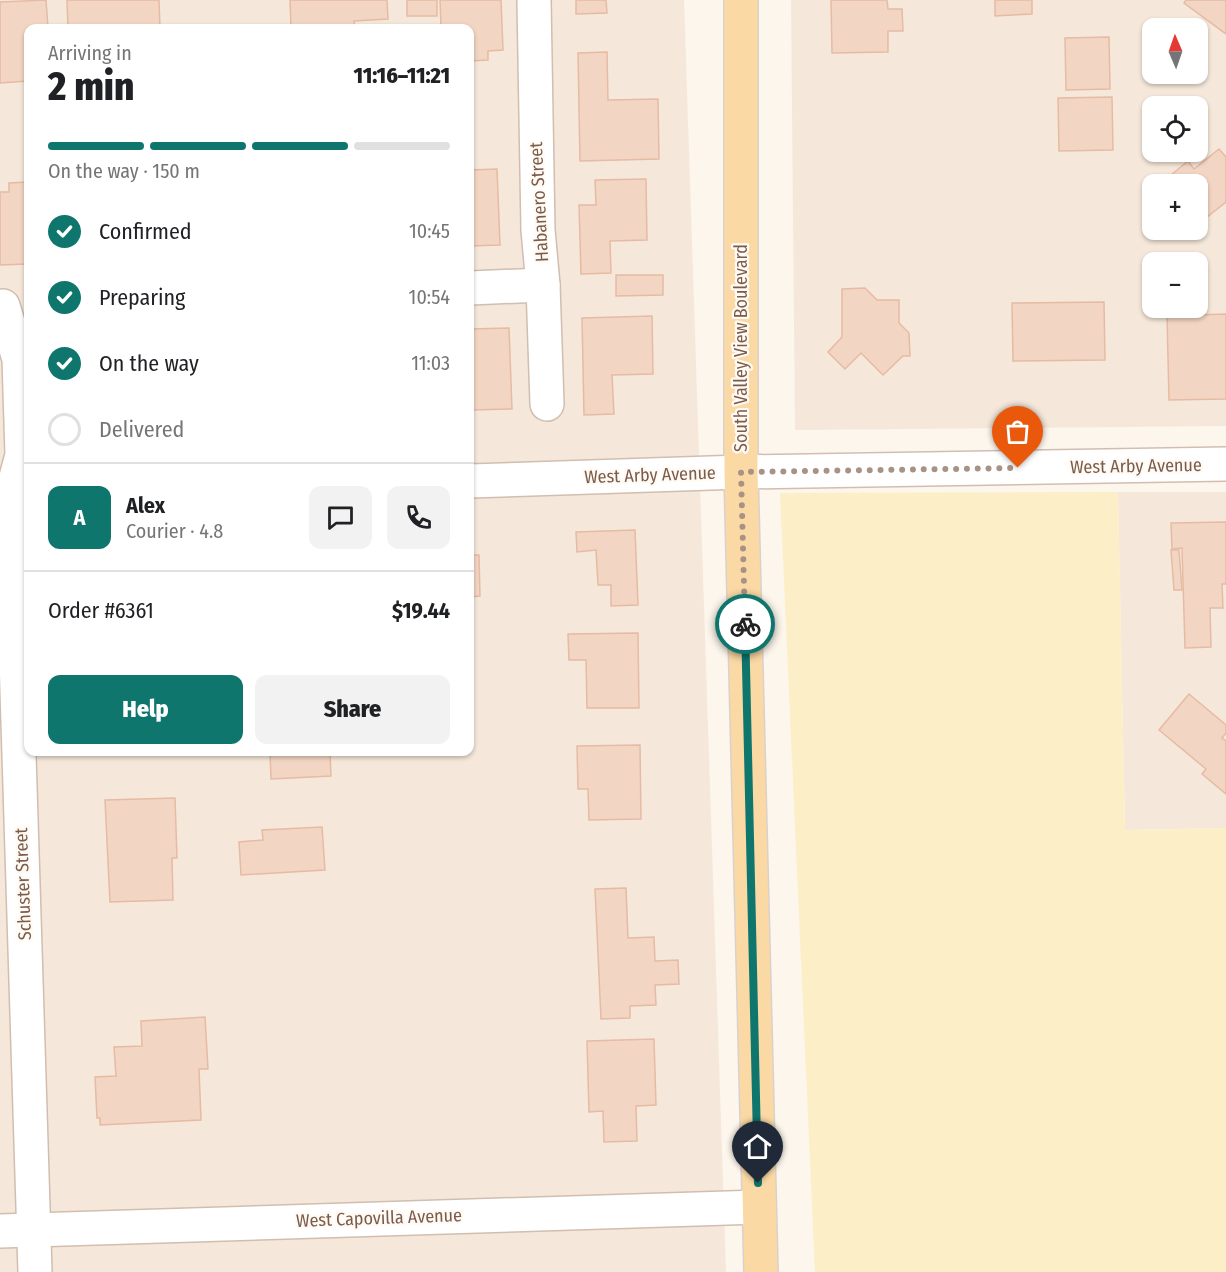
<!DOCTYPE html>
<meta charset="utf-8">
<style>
body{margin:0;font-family:"Fira Sans Condensed",sans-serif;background:#f2f2f2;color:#202124;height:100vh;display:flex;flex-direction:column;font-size:22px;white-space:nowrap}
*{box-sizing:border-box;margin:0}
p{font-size:20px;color:#757577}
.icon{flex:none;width:33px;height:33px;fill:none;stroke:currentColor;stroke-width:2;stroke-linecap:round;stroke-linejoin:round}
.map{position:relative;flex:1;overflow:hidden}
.details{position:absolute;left:24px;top:24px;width:450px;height:732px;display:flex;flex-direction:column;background:#fff;border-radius:12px;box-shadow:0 2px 4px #0004}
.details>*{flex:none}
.needle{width:39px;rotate:358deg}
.buttons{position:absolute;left:1142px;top:18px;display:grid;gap:12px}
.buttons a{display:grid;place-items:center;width:66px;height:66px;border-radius:12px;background:#fff;box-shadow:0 2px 4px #0004;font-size:30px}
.pin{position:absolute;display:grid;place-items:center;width:51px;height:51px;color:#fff;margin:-62px -26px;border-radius:50% 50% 50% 0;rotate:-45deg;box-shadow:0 0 6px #0007}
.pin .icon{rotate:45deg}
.courier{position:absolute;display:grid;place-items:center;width:60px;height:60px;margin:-30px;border:4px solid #0f766e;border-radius:50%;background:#fff;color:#222;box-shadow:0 2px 8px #0007}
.overview em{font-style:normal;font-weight:800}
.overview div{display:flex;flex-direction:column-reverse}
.overview{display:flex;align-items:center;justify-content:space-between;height:102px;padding:0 24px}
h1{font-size:39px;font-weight:800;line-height:45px}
.bar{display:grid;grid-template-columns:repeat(4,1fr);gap:9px 6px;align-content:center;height:72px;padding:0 24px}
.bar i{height:8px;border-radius:4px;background:#e0e0e0}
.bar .current{background:#0f766e}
.bar p{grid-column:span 4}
.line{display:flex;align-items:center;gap:15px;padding:0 24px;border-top:2px solid #e0e0e0}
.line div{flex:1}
.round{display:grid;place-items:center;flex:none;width:63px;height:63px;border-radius:12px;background:#f2f2f2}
ol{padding:0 24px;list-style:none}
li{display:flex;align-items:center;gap:18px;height:66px}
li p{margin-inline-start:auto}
li .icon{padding:6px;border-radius:50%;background:#0f766e;color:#fff;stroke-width:4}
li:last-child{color:#757577}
li i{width:33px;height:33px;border:3px solid #e0e0e0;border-radius:50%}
.primary-button{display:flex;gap:12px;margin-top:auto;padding:12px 24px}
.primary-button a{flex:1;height:69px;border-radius:12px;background:#0f766e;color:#fff;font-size:24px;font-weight:800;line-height:69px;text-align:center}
.primary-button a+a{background:#f2f2f2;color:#202124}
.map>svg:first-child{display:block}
.residential{fill:#f5e8da;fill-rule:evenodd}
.sand{fill:#fcefc7}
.building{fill:#f3d5c3;stroke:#e6bba3;stroke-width:1.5}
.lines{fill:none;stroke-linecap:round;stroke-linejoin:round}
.minor-casing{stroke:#d1beb0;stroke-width:36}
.major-casing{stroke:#dad1cd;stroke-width:36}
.minor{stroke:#fff;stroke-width:33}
.major{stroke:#fbd9a5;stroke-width:33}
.done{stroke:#a89285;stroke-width:6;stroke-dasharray:0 10.8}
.route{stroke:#0f766e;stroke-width:8}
.labels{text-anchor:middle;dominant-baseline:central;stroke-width:4.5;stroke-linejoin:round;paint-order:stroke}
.street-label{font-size:18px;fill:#7a5c4d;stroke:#fffaf3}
</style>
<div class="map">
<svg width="1226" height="1272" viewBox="0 0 1226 1272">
<rect width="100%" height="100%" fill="#fdf6ec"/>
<!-- residential -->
<g class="residential">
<path d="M0 0H684L726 1272H0ZM28 28H470V752H28Z"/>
<path d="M791 0H1226V426L795 430ZM1152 28H1197V74H1152ZM1152 106H1197V152H1152ZM1152 184H1197V230H1152ZM1152 262H1197V308H1152Z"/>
<polygon points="1118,492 1226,492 1226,828 1125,830"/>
</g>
<!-- sand -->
<polygon class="sand" points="1118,492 1125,830 1226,828 1226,1272 815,1272 780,493"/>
<!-- building -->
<g class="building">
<polygon points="46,0 48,28 28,28 28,81 0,83 0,2"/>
<polygon points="67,0 159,0 160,28 68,28"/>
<polygon points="290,0 387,0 388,19 354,21 355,28 291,28"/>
<rect x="407" y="0" width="30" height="16"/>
<polygon points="440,0 501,0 503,50 488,51 488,60 470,61 470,28 441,28"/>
<polygon points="576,0 606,0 607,13 576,14"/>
<polygon points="831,0 887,0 888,9 902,9 903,31 888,31 888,52 832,53"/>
<polygon points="995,0 1032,0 1032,14 995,16"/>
<polygon points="1186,0 1226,0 1226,34 1184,3"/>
<polygon points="1109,37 1110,89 1066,90 1065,38"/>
<polygon points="607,52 608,100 658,99 659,159 580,161 578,53"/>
<polygon points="1112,97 1113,150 1059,151 1058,98"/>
<polygon points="1219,149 1226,157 1226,202 1197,225 1197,184 1160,184 1188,161 1194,169"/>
<polygon points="497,169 500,245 470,246 470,170"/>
<polygon points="646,179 647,240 610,241 611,273 581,274 579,205 596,205 595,180"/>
<polygon points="28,182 27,264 0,265 0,192 9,192 9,183"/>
<polygon points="616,275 663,275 663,295 616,296"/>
<polygon points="865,288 877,300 899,300 899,323 909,333 910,356 903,356 883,375 861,353 845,369 828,352 842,337 842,289"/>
<polygon points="1104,302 1105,360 1013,361 1012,303"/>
<polygon points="1226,314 1226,399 1169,400 1167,316"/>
<polygon points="652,316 653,374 612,375 614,414 584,415 582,318"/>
<polygon points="509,328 512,409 472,410 471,400 470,400 470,329"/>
<polygon points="1226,522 1226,584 1222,584 1223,608 1210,608 1211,647 1185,648 1182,548 1172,549 1171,523"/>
<polygon points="635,530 638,605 611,606 611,585 598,585 596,550 577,552 576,532"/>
<polygon points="1171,550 1179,550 1182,590 1174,590"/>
<polygon points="470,555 479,555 480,596 470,597"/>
<polygon points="638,633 639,708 587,708 586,660 569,660 568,634"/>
<polygon points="1189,694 1226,725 1226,733 1222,738 1226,741 1226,794 1202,774 1206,769 1159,730"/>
<polygon points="640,745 641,819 589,820 588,789 578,789 577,746"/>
<polygon points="270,752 330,752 331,776 271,779"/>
<polygon points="175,798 177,858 172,858 173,900 110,902 105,800"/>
<polygon points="322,827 325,870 241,875 239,842 263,840 262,830"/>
<polygon points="626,888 628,938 654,937 655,961 678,960 679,984 655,985 656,1005 630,1006 630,1018 601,1019 595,889"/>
<polygon points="205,1017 208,1069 199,1069 201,1120 100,1125 100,1118 97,1118 95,1077 116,1076 114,1047 142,1046 141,1021"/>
<polygon points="654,1039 656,1105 636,1106 637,1141 604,1142 603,1111 589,1112 587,1041"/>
</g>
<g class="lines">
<!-- minor casing -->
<g class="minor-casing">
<g id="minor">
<polyline points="534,0 538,230 543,285 547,404"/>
<polyline points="470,288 543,285"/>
<polyline points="3,306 19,359 22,455 11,496 35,1272"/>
<polyline points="470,481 741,472 1226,464"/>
<polyline points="0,1231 759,1207"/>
</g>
</g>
<!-- major casing -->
<g class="major-casing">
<polyline id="major" points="741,0 741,472 761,1272"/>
</g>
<!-- minor -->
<use href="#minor" class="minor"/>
<!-- major -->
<use href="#major" class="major"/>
</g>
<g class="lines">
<!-- done -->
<polyline class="done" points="745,624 741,472 1018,468"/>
<!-- route -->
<polyline class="route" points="745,624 758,1183"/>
</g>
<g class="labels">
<!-- street labels -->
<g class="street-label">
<text transform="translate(539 202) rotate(-93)">Habanero Street</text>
<text transform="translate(741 348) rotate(-90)">South Valley View Boulevard</text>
<text transform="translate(1136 466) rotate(-1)">West Arby Avenue</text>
<text transform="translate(650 475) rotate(-2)">West Arby Avenue</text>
<text transform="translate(23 884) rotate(-92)">Schuster Street</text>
<text transform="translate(379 1218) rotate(-2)">West Capovilla Avenue</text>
</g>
</g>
</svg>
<div class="buttons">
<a><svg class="needle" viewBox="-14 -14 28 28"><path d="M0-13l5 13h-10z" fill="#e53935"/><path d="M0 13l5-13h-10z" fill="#757577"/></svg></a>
<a><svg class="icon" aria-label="locate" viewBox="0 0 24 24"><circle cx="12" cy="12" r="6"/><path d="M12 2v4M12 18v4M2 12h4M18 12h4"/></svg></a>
<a>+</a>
<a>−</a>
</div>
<div class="pin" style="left:1018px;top:468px;background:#ea580c"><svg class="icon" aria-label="bag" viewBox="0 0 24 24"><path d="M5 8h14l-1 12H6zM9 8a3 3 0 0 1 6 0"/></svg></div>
<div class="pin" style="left:758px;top:1183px;background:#1f2937"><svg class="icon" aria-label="home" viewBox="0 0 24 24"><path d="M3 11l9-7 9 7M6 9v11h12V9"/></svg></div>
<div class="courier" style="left:745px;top:624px"><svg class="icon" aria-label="bike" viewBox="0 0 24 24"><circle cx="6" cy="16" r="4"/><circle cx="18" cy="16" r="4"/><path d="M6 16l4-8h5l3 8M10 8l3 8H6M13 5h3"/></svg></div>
<section class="details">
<div class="overview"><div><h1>2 min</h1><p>Arriving in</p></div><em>11:16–11:21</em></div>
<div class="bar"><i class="current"></i><i class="current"></i><i class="current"></i><i></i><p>On the way · 150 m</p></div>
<ol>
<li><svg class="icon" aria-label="check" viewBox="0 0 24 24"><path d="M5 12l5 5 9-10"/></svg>Confirmed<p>10:45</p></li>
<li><svg class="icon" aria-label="check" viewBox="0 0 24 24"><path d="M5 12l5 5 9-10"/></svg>Preparing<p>10:54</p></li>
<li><svg class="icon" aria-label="check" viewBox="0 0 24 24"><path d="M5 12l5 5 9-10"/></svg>On the way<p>11:03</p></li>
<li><i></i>Delivered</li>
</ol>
<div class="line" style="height:108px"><b class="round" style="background:#0f766e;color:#fff">A</b><div><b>Alex</b><p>Courier · 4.8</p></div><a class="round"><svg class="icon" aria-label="chat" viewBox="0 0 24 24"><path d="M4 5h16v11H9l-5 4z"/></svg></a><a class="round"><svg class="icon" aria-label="phone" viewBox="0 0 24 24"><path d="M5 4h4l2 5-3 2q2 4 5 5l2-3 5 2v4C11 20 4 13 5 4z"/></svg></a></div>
<div class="line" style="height:78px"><div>Order #6361</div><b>$19.44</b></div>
<div class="primary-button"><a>Help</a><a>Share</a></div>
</section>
</div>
